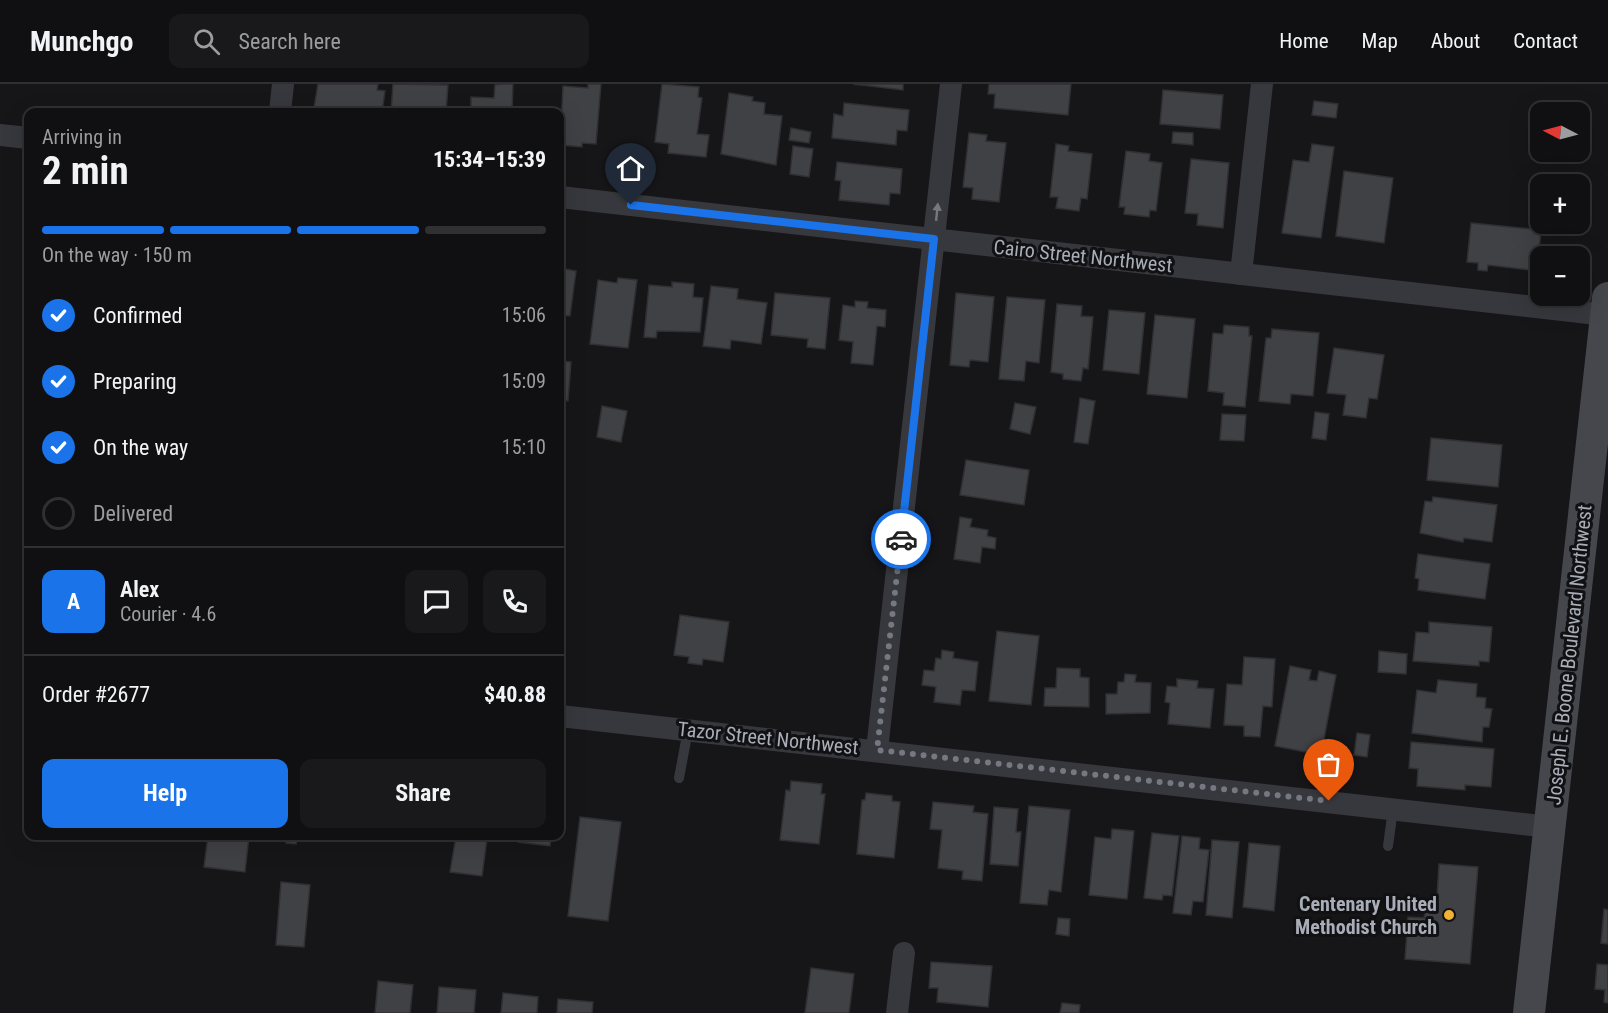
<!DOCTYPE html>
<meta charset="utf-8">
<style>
body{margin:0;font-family:"Roboto Condensed",sans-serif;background:#19191b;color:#f1f3f6;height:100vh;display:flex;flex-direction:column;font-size:22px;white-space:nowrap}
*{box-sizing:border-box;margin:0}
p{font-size:20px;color:#9c9d9f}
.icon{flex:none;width:33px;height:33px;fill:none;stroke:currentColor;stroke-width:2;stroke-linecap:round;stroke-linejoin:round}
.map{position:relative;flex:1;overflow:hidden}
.sheet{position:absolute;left:24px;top:24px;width:540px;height:732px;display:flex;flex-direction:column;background:#101012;border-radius:12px;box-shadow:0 6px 24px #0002,0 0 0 2px #303032}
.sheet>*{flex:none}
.needle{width:39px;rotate:276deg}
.tools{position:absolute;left:1530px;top:18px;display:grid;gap:12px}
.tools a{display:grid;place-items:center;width:60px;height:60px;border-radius:12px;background:#101012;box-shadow:0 6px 24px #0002,0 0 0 2px #303032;font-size:30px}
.pin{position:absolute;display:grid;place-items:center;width:51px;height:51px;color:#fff;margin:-62px -26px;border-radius:50% 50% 50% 0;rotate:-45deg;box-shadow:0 0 6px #0007}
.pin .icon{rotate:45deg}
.courier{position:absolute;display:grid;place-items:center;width:60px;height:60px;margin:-30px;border:4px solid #1a73e8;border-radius:50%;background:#fff;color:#222;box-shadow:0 2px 8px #0007}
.headline em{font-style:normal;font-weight:700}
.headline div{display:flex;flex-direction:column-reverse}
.headline{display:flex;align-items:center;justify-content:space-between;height:102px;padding:0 18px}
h1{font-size:39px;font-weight:700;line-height:45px}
.bar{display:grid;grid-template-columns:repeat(4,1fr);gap:9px 6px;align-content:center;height:72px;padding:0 18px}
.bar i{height:8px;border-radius:4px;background:#303032}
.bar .current{background:#1a73e8}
.bar p{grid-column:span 4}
.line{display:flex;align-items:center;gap:15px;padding:0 18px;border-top:2px solid #303032}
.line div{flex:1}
.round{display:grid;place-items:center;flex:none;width:63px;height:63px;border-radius:12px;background:#19191b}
ol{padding:0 18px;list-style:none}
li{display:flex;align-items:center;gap:18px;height:66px}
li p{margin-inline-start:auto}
li .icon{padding:6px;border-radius:50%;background:#1a73e8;color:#fff;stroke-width:4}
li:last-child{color:#9c9d9f}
li i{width:33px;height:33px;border:3px solid #303032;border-radius:50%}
.cta{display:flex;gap:12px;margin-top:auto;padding:12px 18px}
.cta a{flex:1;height:69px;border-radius:12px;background:#1a73e8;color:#fff;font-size:24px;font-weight:700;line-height:69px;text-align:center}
.cta a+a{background:#19191b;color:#f1f3f6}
header{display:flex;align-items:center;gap:36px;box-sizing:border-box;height:84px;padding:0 30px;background:#101012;border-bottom:2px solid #303032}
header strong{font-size:28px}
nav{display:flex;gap:33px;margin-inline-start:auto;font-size:21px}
.search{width:420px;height:54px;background:#19191b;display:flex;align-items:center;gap:15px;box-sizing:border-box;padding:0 21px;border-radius:12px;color:#9c9d9f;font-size:22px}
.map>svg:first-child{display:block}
.building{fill:#404145;stroke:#303034;stroke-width:1.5}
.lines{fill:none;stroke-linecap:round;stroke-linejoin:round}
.service{stroke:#37383d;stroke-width:10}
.minor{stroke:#37383d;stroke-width:22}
.secondary{stroke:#45474d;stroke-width:32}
.oneway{fill:#757881}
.done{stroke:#757880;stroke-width:6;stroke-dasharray:0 10.8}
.route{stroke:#1a73e8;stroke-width:8}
.poi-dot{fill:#f2b134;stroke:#111113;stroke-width:2}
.labels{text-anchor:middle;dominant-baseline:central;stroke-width:6;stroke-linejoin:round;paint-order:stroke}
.street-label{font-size:20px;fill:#a8adb8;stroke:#111113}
.poi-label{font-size:20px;font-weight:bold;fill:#a8adb8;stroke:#111113;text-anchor:end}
</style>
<header>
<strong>Munchgo</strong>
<div class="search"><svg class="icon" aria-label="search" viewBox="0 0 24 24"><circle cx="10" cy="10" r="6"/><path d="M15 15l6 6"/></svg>Search here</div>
<nav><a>Home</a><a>Map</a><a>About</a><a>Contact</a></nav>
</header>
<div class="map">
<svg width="1608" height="929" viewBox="0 0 1608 929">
<rect width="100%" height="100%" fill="#161618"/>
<!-- building -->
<g class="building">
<polygon points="318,0 378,0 377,6 385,7 382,28 344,28 314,24"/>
<polygon points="393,0 448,1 446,28 391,28"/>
<polygon points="502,0 513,0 512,28 471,28 471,13 494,14 495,1"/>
<polygon points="588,0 601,0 596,60 582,59 582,63 560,61 563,2 588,4"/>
<polygon points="662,0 699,3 698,13 702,14 697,50 709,51 706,73 668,69 669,60 655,58"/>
<polygon points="853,0 903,0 903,6"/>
<polygon points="989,0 1071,0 1068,31 994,24 995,10 988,10"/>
<polygon points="1163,6 1223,11 1220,45 1160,40"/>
<polygon points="729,9 753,13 752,17 765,19 764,30 782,32 776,81 721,70"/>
<polygon points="1314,17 1338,20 1336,34 1312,31"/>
<polygon points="844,19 909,26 907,47 897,46 896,61 832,54 834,30 843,32"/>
<polygon points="791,44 811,48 809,59 789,56"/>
<polygon points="1173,48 1193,49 1193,61 1172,59"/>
<polygon points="969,49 987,51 986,57 1006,59 999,118 972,115 973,104 963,103"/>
<polygon points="1056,60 1069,62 1068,67 1092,70 1087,115 1081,114 1079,127 1056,124 1058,113 1050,113"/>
<polygon points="1312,60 1334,63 1321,154 1282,149 1293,76 1309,78"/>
<polygon points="793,62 813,65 809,93 790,90"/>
<polygon points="1126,67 1150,70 1149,77 1162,79 1156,127 1150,126 1149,133 1124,130 1125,123 1119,123"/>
<polygon points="1191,75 1229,79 1223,144 1197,141 1198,130 1185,129"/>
<polygon points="837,78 902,85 900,110 890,109 889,121 839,116 841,97 835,96"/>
<polygon points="1344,87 1393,94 1384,159 1336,152"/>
<polygon points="1471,139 1541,146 1539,167 1543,168 1540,187 1488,181 1487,187 1478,186 1478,179 1467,178"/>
<polygon points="560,184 576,187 570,232 560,231"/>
<polygon points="618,194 637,196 628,264 590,260 598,196 617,199"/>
<polygon points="672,198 694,200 693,213 703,214 700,248 657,247 656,254 644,253 649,201 672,203"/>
<polygon points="711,202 738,205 737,215 767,219 761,260 731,256 730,265 703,262"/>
<polygon points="775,209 830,214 825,265 807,263 808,255 771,251"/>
<polygon points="956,209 994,213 988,278 970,276 969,283 950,281"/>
<polygon points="1007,213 1045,216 1039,279 1026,277 1024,297 999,295"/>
<polygon points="855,217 868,218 867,224 886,226 885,243 877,242 873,281 851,279 853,258 839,256 843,221 855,223"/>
<polygon points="1057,220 1082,222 1081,232 1093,233 1088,285 1083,284 1081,297 1063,295 1063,290 1051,288"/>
<polygon points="1109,226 1145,229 1139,290 1103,286"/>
<polygon points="1155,231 1195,235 1187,314 1147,310"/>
<polygon points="1224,241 1249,243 1249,252 1252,252 1245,323 1223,321 1224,309 1208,307 1213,249 1223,250"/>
<polygon points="1272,245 1319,249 1313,312 1291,310 1290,320 1259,317 1266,254 1271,254"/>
<polygon points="1334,264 1384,271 1377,315 1369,314 1366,334 1343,331 1346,311 1327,309"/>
<polygon points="560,277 571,278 568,317 560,316"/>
<polygon points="1080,314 1095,317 1088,360 1074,358"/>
<polygon points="1015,319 1036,323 1030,350 1010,345"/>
<polygon points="602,322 627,327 621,358 597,353"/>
<polygon points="1315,328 1329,330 1326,356 1312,354"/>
<polygon points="1222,330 1246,331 1244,357 1220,356"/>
<polygon points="1431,354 1502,361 1498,403 1427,396"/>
<polygon points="966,376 1029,386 1024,421 960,411"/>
<polygon points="1433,413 1497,421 1492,458 1464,454 1463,458 1420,449 1425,417 1432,418"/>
<polygon points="960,433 972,435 970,443 988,446 987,452 996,454 995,465 982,463 980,479 954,475"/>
<polygon points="1418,470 1490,480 1485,515 1418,506 1419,495 1415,494"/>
<polygon points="680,531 729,538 723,578 703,575 702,581 688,579 689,573 674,571"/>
<polygon points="1429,538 1492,543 1489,578 1479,577 1479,582 1413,577 1416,548 1429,549"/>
<polygon points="997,547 1039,552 1031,621 989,617"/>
<polygon points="942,566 954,568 953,574 978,578 975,607 962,606 960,621 934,618 936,603 922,601 924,586 934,587 936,574 941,575"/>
<polygon points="1379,567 1407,570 1406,590 1378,588"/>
<polygon points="1244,573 1275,575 1272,623 1263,622 1260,653 1244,652 1244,642 1224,641 1227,600 1242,601"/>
<polygon points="1290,582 1311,586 1309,596 1317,597 1319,587 1336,591 1321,671 1275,662"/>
<polygon points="1057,584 1080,585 1080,593 1089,594 1089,623 1044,622 1045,604 1056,604"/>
<polygon points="1125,590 1136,591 1135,598 1151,599 1150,629 1106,630 1106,610 1117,610 1118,598 1124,598"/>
<polygon points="1177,595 1198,597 1197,604 1214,605 1210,644 1168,640 1170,619 1165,618 1167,602 1177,603"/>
<polygon points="1438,596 1477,600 1476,613 1486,614 1485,624 1492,625 1489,643 1483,643 1482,658 1412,649 1417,606 1436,609"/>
<polygon points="1357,649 1370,651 1367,673 1354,671"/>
<polygon points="1411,658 1494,665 1491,703 1465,701 1465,706 1417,702 1418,685 1409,684"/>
<polygon points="560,693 565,694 562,726 560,726"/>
<polygon points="791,697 822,700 821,710 825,710 819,760 780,756 786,706 790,707"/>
<polygon points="866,709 892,712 892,717 900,718 894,774 857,770 862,716 865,716"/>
<polygon points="933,718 974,722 973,728 988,730 982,797 962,795 963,787 938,784 942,746 930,745"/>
<polygon points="1029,722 1070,726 1061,808 1049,806 1047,821 1020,819"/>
<polygon points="994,723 1018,725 1016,748 1021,748 1018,782 990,780"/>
<polygon points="580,733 621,738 608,837 568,832"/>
<polygon points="1112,745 1134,747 1127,815 1089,811 1095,753 1111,755"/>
<polygon points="1152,749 1179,752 1172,812 1163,811 1162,816 1144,814"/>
<polygon points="208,752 249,752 245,788 204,783"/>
<polygon points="281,752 318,752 318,755 297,753 296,760 286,759 286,752"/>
<polygon points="456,752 496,752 495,757 487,755 482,792 450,788"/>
<polygon points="519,752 551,752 550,762 518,758"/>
<polygon points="1182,752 1200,754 1199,765 1209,766 1203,818 1193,817 1191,831 1173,829"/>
<polygon points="1212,756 1239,758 1232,834 1206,831"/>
<polygon points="1249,759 1280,762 1274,827 1243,823"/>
<polygon points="1439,780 1478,783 1470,880 1405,875 1408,833 1424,834 1425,828 1436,829"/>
<polygon points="281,798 310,801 304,863 276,861"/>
<polygon points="1604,825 1608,826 1608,860 1601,859"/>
<polygon points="1058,834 1070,835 1069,852 1056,850"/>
<polygon points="931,878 992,882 988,923 937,918 938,904 929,904"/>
<polygon points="1597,880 1608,881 1608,919 1604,918 1605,906 1595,905"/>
<polygon points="811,884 854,890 849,929 805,929"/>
<polygon points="378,897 413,901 410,929 375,929"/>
<polygon points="439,903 476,906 474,929 437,929"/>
<polygon points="503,909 538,913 537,929 501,929"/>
<polygon points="558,915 593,918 592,929 557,929"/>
<polygon points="1062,919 1080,921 1079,929 1060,929"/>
</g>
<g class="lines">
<!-- service -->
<g class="service">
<polyline points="679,694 688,646"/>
<polyline points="1388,762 1393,725"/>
</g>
<!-- minor -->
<g class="minor">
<polyline points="280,28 283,0"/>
<polyline points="0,51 28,54"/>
<polyline points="560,113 1606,231"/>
<polyline points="1241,190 1262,0"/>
<polyline points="560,632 1550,743"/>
<polyline points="877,666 951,0"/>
<polyline points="897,929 904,869"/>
</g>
<!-- secondary -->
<polyline class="secondary" points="1529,929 1608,214"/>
</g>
<!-- one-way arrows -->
<defs><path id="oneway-solid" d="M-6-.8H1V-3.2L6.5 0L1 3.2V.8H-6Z" transform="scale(1.5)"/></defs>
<use class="oneway" href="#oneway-solid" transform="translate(937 128) rotate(-84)"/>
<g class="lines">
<!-- done -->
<polyline class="done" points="901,455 877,666 1329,717"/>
<!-- route -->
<polyline class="route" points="631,121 934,155 901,455"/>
</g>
<!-- markers -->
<circle class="poi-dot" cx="1449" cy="831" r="6"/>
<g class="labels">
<!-- street labels -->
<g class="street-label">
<text transform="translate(1083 172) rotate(6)">Cairo Street Northwest</text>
<text transform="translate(1569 571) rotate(-84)">Joseph E. Boone Boulevard Northwest</text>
<text transform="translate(768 654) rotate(6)">Tazor Street Northwest</text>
</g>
<!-- poi labels -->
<g class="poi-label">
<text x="1437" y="820">Centenary United<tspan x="1437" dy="23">Methodist Church</tspan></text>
</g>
</g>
</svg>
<div class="tools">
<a><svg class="needle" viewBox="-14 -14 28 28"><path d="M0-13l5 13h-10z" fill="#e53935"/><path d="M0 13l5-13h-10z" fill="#9c9d9f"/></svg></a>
<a>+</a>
<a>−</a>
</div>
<div class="pin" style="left:1329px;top:717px;background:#ea580c"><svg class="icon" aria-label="bag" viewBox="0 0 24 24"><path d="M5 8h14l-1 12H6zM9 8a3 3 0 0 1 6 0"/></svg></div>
<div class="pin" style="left:631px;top:121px;background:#1f2937"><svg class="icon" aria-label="home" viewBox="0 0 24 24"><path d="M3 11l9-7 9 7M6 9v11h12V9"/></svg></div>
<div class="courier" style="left:901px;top:455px"><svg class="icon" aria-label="car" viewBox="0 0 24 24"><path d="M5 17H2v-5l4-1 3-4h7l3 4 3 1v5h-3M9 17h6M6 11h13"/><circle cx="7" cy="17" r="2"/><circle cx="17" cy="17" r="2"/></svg></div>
<section class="sheet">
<div class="headline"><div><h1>2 min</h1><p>Arriving in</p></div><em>15:34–15:39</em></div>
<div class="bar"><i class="current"></i><i class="current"></i><i class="current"></i><i></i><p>On the way · 150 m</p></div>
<ol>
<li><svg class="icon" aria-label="check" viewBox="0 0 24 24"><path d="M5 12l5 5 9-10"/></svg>Confirmed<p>15:06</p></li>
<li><svg class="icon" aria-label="check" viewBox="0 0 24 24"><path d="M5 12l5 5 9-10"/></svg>Preparing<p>15:09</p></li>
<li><svg class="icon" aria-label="check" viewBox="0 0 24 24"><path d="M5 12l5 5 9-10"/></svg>On the way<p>15:10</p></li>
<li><i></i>Delivered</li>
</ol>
<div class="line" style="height:108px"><b class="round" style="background:#1a73e8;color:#fff">A</b><div><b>Alex</b><p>Courier · 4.6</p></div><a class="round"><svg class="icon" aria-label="chat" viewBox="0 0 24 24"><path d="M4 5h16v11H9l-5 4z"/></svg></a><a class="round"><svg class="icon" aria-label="phone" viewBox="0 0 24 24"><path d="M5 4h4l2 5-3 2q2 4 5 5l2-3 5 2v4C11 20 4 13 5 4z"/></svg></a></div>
<div class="line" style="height:78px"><div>Order #2677</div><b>$40.88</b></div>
<div class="cta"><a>Help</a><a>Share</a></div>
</section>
</div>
